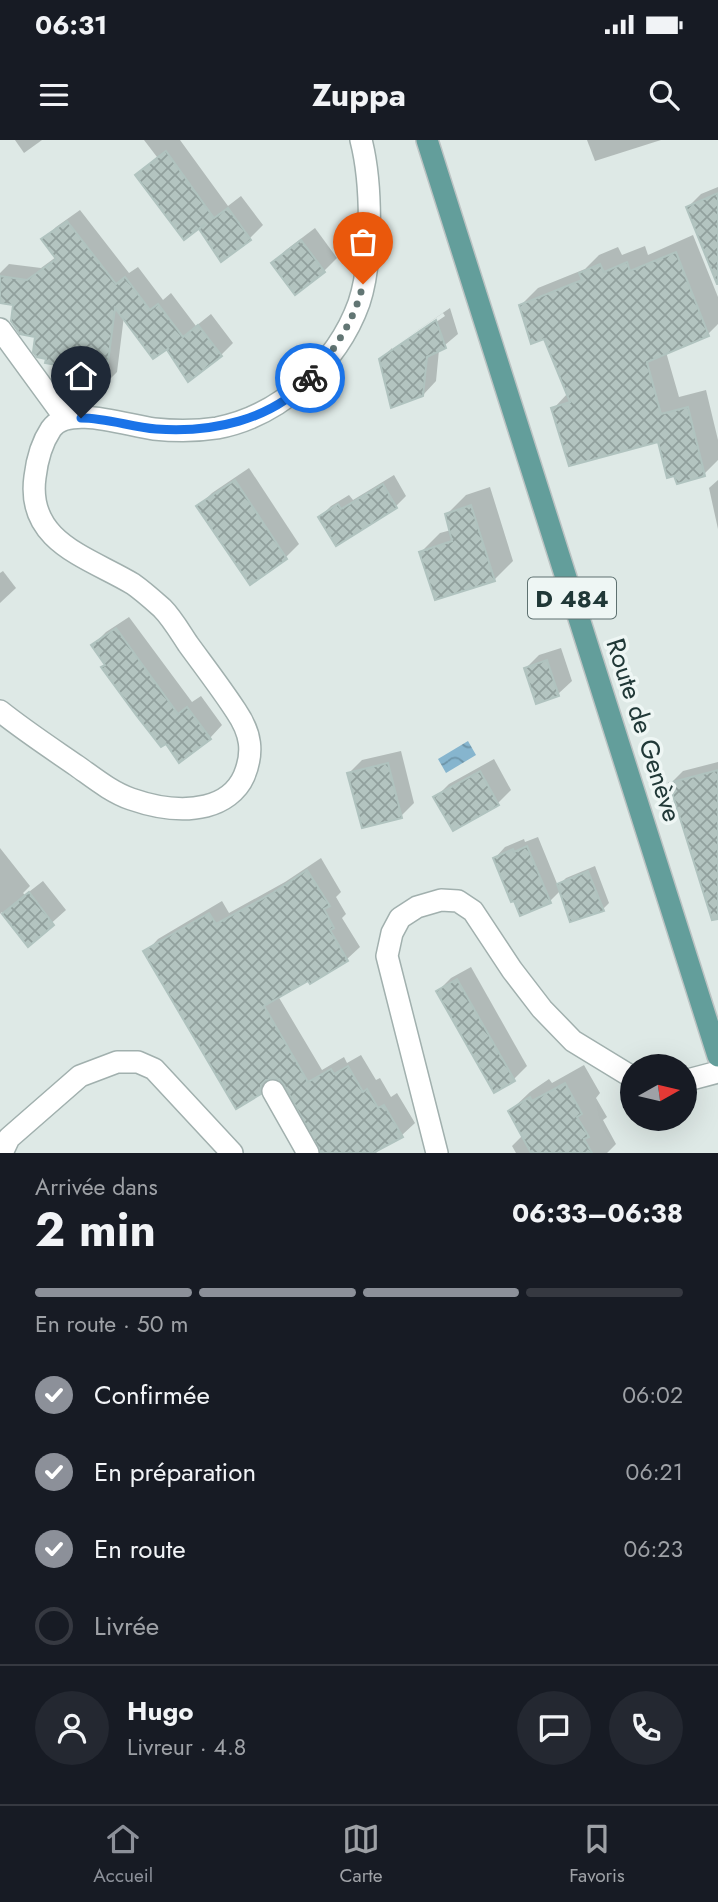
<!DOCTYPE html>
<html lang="fr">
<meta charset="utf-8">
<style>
body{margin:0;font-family:Jost,sans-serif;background:#242831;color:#f1f3f6;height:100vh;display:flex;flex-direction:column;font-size:26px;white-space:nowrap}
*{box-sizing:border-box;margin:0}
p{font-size:23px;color:#9ea1a6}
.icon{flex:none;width:38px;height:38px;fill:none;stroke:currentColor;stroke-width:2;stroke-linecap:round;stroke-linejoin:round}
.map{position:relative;height:1013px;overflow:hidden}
.side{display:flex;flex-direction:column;background:#171b24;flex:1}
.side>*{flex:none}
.needle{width:46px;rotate:82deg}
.controls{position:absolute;left:620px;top:914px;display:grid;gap:14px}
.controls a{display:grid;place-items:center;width:77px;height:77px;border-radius:50%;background:#171b24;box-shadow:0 7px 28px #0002;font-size:35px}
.pin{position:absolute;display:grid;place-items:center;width:60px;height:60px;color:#fff;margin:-72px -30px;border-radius:50% 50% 50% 0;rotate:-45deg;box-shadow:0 0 7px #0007}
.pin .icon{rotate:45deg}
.courier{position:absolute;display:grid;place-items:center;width:70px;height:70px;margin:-35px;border:5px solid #1a73e8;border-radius:50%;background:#fff;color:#222;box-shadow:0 2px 9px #0007}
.head em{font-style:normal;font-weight:700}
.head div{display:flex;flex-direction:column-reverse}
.head{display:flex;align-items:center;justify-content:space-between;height:119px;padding:0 35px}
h1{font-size:46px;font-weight:700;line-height:52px}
.bar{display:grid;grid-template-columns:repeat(4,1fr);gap:10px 7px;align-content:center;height:84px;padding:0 35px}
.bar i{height:9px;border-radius:5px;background:#363941}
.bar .selected{background:#8c9099}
.bar p{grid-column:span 4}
.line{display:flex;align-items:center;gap:18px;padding:0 35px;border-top:2px solid #363941}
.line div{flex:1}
.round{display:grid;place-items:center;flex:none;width:74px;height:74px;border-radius:37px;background:#242831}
ol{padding:0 35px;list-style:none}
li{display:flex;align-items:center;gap:21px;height:77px}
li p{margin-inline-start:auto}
li .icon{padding:7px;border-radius:50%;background:#8c9099;color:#fff;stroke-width:4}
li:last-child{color:#9ea1a6}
li i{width:38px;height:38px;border:4px solid #363941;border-radius:50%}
.status{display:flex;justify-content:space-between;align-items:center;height:49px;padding:0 35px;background:#171b24;direction:ltr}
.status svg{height:19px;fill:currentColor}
header{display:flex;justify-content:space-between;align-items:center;height:91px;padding:0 35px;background:#171b24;font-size:32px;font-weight:700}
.tabs{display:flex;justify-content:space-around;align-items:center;height:98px;border-top:2px solid #363941;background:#171b24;font-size:19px;color:#9ea1a6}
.tabs a{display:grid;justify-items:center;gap:4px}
.tabs .selected{color:#8c9099}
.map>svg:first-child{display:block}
.water{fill:url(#water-waves)}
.shadow{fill:#0003}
.building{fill:url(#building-cross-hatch);stroke:#b0c3bf;stroke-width:2}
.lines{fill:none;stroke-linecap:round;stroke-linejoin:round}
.minor-casing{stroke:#a1b0ae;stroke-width:24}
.primary-casing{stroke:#bcc3c3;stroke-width:24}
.minor{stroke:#fff;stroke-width:21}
.primary{stroke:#639e9b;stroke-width:21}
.done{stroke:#627674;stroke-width:7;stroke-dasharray:0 12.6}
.route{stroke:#1a73e8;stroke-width:9}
.labels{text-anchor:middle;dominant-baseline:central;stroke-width:7;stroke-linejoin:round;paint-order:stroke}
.shield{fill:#eef6f4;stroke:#5e7170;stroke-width:2}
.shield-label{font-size:24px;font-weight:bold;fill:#203837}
.street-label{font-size:26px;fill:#203837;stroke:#eef6f4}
</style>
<div class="status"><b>06:31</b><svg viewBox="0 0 49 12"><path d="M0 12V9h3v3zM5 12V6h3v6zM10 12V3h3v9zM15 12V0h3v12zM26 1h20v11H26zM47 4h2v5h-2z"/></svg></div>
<header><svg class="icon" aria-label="menu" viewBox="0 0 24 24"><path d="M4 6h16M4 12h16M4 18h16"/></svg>Zuppa<svg class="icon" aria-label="search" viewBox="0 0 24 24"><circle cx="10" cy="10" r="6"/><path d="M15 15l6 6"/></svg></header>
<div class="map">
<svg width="718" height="1013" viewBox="0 0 718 1013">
<defs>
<pattern id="water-waves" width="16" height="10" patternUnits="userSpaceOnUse" patternTransform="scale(1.75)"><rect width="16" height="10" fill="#86b5ce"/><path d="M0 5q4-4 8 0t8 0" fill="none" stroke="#6d94a8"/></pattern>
<pattern id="building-cross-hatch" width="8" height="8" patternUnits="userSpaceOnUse" patternTransform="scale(1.75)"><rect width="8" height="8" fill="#b3c4c0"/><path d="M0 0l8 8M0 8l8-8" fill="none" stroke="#91a09d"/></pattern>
</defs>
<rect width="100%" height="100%" fill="#dee9e6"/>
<!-- water -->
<polygon class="water" points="468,601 476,615 446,633 438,619"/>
<!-- shadow -->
<g class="shadow">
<polygon points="15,0 42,0 24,13"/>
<polygon points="144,0 180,0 228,66 241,56 263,85 250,98 221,119 207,84 137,35 157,17"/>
<polygon points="587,0 661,0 595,21"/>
<polygon points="718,47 718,100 688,67 701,54"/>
<polygon points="80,70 129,133 138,127 163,160 171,153 196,186 211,174 233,203 221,215 175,204 124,176 117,232 105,244 81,228 47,218 37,196 15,164 0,161 0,133 9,124 41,128 56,117 44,99 56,87"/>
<polygon points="315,88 337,118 324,131 295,152 273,123 286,110"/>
<polygon points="693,95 718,157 718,184 708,194 666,212 679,257 706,250 718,300 718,320 704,334 659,300 553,269 568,253 545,196 521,165 538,148 585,129 599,115 618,107 622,115 645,106 648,115"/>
<polygon points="450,168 458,194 439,210 436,241 423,255 381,219 392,208 392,212 445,176 443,173 393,207"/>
<polygon points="249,328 299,404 286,417 250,442 199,366 212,353"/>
<polygon points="394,335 406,356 396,366 320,377 331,366 349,355 353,360"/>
<polygon points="718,340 718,389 709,348"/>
<polygon points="490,347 513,421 494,440 421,412 440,393 451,390 447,374 466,355"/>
<polygon points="3,431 16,448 0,463 0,433"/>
<polygon points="129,477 192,562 201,556 222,585 210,598 107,524 93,505 106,492"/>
<polygon points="561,508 572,541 558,554 537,562 526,528 539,515"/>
<polygon points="401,611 414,663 401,676 349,633 362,620"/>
<polygon points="494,619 511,650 498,663 436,657 449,644"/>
<polygon points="718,622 718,730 671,643 683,631"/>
<polygon points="538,697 558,746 566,738 595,726 609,763 603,769 561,750 550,761 495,718 505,707 524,699 525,702"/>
<polygon points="0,708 30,746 23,753 25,755 43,741 66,770 28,804 2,772 0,774"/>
<polygon points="321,718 341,752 336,757 346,774 342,778 360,807 347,819 311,842 309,838 278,856 322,930 344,917 347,923 361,915 376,940 380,938 391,957 397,953 415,983 402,995 383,1005 376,1013 339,1013 280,938 273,938 260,953 146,812 158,799 222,761 229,773 285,742"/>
<polygon points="471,827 527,926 514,939 438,851 451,838"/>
<polygon points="584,925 600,953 596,958 607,977 603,980 616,1004 607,1013 516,1013 512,1006 523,995 510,971 530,952 549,939 552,943"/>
</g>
<!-- building -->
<g class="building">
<polygon points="166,11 214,78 228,68 251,100 221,122 199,89 205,84 184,100 135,35"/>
<polygon points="718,53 718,144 717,144 686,67"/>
<polygon points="67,81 116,144 125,137 150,170 158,164 183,197 198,185 222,216 188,242 167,210 169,208 153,219 115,168 105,246 78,241 79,229 45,223 46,219 37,217 33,212 35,197 20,194 11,181 13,165 0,163 0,136 27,140 56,119 41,99"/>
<polygon points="301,100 325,132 295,155 271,123"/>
<polygon points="676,112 709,196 647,222 661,274 688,267 705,336 677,344 674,336 667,338 658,302 569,326 551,268 570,262 544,199 531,204 519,165 582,140 579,133 600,124 604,132 627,122 630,131"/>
<polygon points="436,180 446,208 427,217 423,256 391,268 379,219"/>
<polygon points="235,340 287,419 250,445 196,366"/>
<polygon points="383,344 397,368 336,406 318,377 338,364 341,369"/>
<polygon points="471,365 495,441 435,460 419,412 452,401 445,374"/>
<polygon points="116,488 178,574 187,567 211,599 179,623 166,604 161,607 136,575 101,527 105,525 91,505"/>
<polygon points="547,520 559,556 536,564 524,528"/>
<polygon points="388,623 402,678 362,688 347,633"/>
<polygon points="718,630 718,779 712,780 669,643"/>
<polygon points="480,631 499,665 453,691 433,657"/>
<polygon points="527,706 551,763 520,776 514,761 511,762 493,718 513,709 514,712"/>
<polygon points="307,730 330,766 324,769 334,788 330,790 348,821 310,844 308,841 264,866 308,942 331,929 334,934 348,926 363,952 367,949 378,968 384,965 403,997 373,1013 321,1013 284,945 279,939 266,940 261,945 261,954 236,969 143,811 209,773 216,784 271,754"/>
<polygon points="588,731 604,771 570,782 557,744"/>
<polygon points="29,752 54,785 28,807 2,774"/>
<polygon points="457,839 515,941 494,953 436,851"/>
<polygon points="565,943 582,974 577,977 589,997 584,999 592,1013 531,1013 508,971 530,957 532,961"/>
</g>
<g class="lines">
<!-- minor casing -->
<g class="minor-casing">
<g id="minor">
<polyline points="0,189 65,278"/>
<path d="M0 571C25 591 51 608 77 626 94 638 111 652 131 659 154 667 182 672 206 666 222 662 237 652 244 636 254 612 251 593 236 571 221 548 204 526 188 504 180 492 172 478 162 468 153 460 143 451 133 444 88 417 26 402 35 337 37 320 41 304 51 289 68 264 128 286 154 289 173 291 198 291 217 288 280 276 337 224 359 163 373 121 372 43 361 0"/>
<polyline points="684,941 718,932"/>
<polyline points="273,951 308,1013"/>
<polyline points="2,1013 9,998 80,936 117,922 138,922 154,929 232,1013"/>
<polyline points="437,1013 387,816 392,793 400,778 417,767 441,760 458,761 473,771 512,830 542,869 573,901 632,937"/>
</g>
</g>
<!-- primary casing -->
<g class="primary-casing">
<polyline id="primary" points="427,0 718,916"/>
</g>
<!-- minor -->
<use href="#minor" class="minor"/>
<!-- primary -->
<use href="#primary" class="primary"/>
</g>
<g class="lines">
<!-- done -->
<path class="done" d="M310 238C334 211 355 180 363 144"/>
<!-- route -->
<path class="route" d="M81 278C107 278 131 287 156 289 210 293 272 281 310 238"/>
</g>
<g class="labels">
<!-- shield labels -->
<rect class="shield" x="528" y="437.5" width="88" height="41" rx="5"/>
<g class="shield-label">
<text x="572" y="458">D 484</text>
</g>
<!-- street labels -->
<g class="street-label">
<text transform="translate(644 590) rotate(72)">Route de Genève</text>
</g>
</g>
</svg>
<div class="controls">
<a><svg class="needle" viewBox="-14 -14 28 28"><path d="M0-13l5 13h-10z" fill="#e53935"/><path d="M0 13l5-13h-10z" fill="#9ea1a6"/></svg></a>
</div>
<div class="pin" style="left:363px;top:144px;background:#ea580c"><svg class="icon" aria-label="bag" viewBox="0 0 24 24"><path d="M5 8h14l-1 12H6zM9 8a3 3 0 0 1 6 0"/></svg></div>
<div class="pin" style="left:81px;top:278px;background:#1f2937"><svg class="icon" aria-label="home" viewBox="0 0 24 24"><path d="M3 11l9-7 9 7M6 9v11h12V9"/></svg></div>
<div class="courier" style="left:310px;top:238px"><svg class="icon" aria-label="bike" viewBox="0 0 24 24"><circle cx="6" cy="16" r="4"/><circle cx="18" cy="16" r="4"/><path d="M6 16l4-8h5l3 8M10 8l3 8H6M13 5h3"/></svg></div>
</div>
<section class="side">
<div class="head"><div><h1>2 min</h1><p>Arrivée dans</p></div><em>06:33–06:38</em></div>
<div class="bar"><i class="selected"></i><i class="selected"></i><i class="selected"></i><i></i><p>En route · 50 m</p></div>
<ol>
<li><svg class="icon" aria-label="check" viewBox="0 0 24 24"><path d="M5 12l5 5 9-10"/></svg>Confirmée<p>06:02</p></li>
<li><svg class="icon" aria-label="check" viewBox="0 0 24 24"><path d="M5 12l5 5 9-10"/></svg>En préparation<p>06:21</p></li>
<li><svg class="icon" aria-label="check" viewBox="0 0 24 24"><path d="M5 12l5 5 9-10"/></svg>En route<p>06:23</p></li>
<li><i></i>Livrée</li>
</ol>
<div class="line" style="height:126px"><a class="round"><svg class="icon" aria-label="person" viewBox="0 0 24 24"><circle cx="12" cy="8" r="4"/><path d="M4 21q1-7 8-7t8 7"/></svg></a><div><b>Hugo</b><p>Livreur · 4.8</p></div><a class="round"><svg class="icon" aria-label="chat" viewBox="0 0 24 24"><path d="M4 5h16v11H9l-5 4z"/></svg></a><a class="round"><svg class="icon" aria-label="phone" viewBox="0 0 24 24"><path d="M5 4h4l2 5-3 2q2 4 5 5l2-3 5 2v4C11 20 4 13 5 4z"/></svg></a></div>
</section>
<nav class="tabs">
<a class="selected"><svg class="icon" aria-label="home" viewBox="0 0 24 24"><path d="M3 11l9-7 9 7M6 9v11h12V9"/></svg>Accueil</a>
<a><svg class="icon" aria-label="map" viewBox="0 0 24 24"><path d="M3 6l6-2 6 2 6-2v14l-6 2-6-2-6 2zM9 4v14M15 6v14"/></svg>Carte</a>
<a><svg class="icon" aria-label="saved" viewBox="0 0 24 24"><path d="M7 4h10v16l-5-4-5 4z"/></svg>Favoris</a>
</nav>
